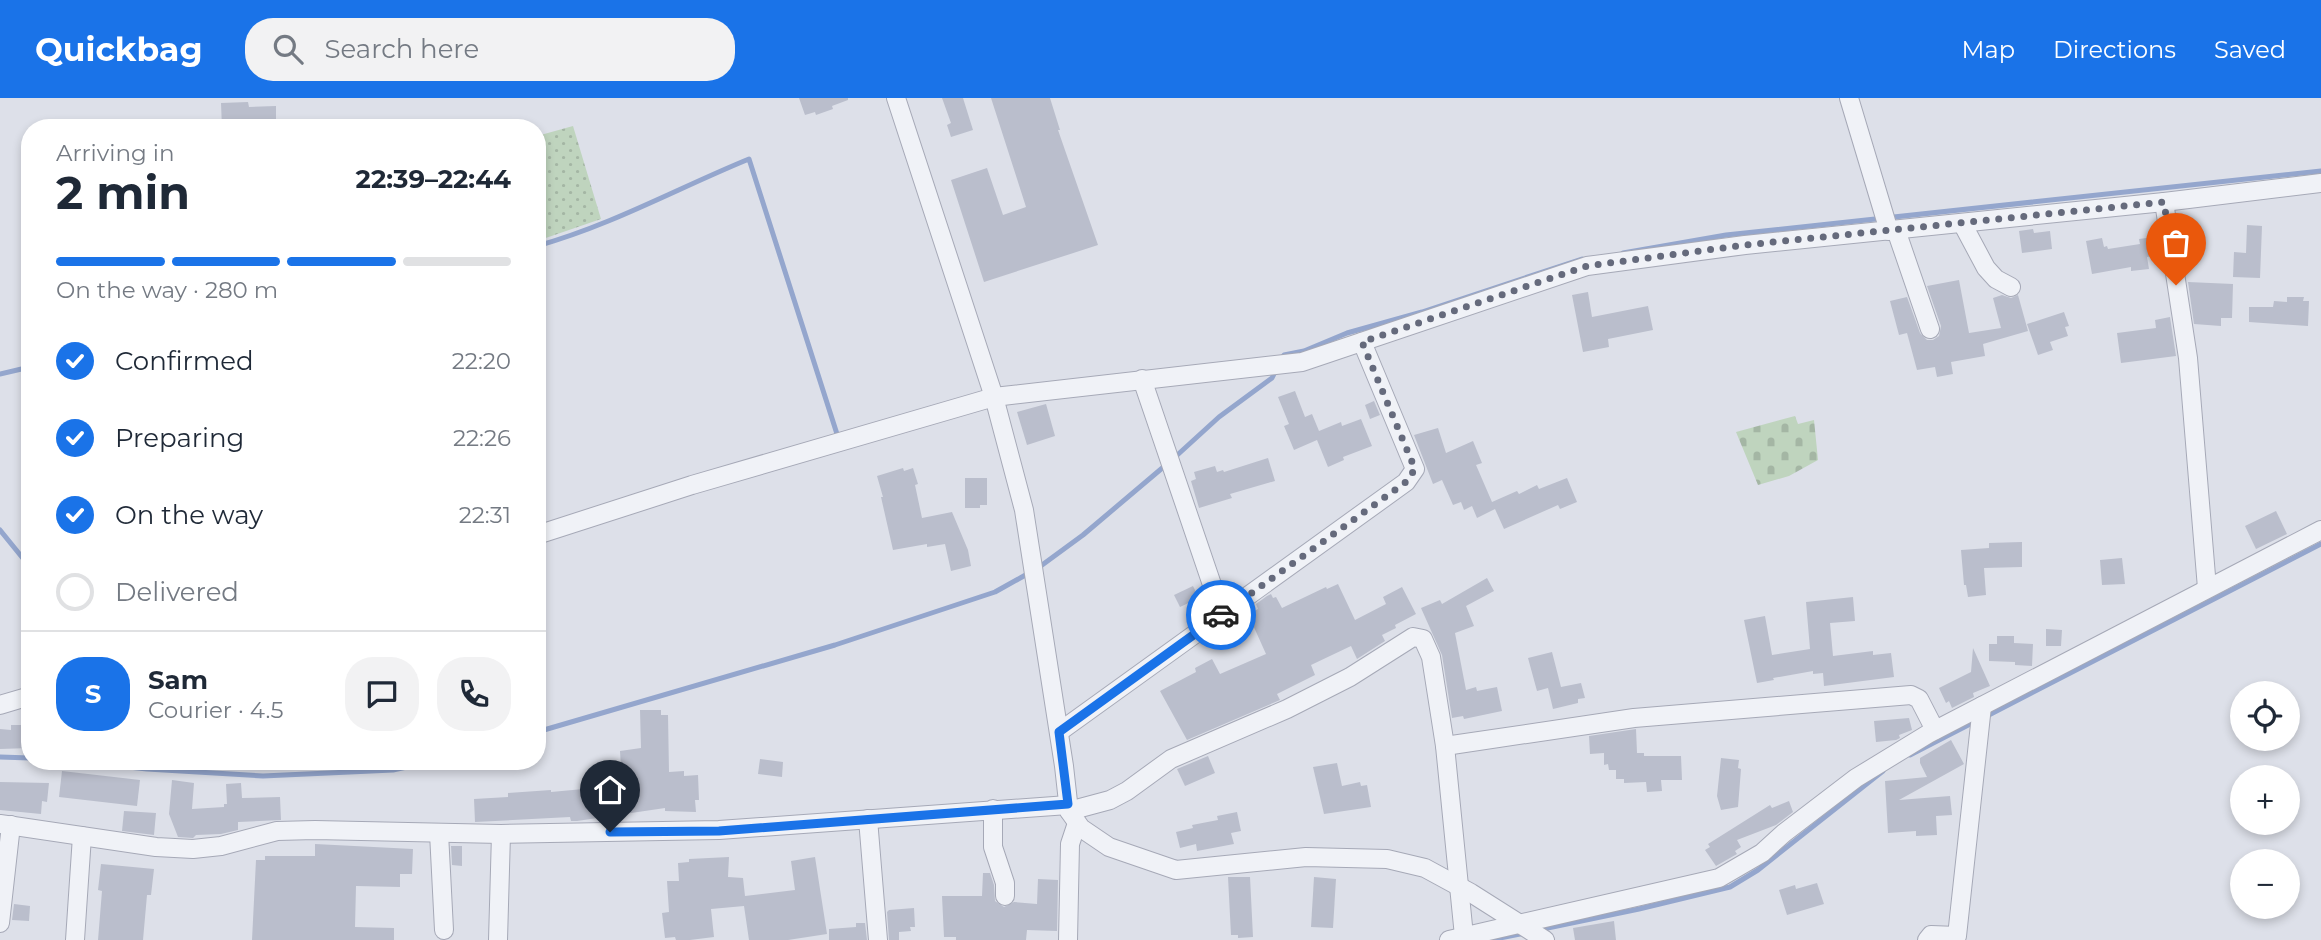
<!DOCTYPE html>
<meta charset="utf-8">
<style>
body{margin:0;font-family:Montserrat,sans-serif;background:#f2f2f3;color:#1f2937;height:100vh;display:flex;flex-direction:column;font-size:26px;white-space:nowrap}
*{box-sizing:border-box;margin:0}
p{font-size:23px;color:#747a83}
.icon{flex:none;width:38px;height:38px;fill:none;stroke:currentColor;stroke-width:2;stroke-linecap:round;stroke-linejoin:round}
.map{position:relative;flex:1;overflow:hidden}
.sheet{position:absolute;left:21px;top:21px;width:525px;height:651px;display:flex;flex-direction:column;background:#fff;border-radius:28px;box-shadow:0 4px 10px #0003}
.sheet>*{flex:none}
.fabs{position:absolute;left:2230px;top:583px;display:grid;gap:14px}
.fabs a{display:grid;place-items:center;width:70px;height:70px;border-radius:50%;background:#fff;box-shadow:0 4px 10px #0003;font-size:35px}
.pin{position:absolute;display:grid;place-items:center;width:60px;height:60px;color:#fff;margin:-72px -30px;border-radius:50% 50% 50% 0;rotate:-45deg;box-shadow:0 0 7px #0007}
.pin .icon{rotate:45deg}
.courier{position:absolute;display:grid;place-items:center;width:70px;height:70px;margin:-35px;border:5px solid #1a73e8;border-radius:50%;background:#fff;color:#222;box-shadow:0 2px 9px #0007}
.head em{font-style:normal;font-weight:700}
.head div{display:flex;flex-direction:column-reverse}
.head{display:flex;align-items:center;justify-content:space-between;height:119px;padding:0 35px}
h1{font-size:46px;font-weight:700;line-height:52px}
.bar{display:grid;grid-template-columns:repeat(4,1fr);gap:10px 7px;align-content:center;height:84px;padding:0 35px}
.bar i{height:9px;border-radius:5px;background:#e0e1e3}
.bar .active{background:#1a73e8}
.bar p{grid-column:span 4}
.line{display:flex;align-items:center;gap:18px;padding:0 35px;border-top:2px solid #e0e1e3}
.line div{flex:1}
.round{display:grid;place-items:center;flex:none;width:74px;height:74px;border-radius:28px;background:#f2f2f3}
ol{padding:0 35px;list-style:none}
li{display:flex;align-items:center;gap:21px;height:77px}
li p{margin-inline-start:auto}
li .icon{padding:7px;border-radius:50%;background:#1a73e8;color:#fff;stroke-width:4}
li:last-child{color:#747a83}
li i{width:38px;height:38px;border:4px solid #e0e1e3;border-radius:50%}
header{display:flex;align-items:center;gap:42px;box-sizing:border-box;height:98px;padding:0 35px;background:#1a73e8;color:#fff}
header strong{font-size:33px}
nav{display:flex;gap:38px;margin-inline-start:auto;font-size:24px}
.search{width:490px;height:63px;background:#f2f2f3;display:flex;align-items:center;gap:18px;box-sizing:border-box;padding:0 24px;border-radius:28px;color:#747a83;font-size:26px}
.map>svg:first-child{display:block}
.grass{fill:url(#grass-dots)}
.cemetery{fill:url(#cemetery-stones)}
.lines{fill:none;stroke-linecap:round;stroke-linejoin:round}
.stream{stroke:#94a6cd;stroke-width:5}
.building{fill:#babecc}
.minor-casing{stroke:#a6a9b7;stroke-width:20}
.minor{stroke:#f0f2f7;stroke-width:18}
.done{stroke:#656a7c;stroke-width:7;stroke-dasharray:0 12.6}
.route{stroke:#1a73e8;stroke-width:9}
</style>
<header>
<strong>Quickbag</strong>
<div class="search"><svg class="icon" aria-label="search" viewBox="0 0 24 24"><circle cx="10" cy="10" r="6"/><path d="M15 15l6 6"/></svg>Search here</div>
<nav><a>Map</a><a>Directions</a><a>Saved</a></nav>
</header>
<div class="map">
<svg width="2321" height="842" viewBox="0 0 2321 842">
<defs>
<pattern id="grass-dots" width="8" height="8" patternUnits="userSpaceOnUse" patternTransform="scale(1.75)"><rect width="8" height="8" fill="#bfd4be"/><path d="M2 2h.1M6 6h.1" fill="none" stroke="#a4b6a4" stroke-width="1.8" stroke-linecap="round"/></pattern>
<pattern id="cemetery-stones" width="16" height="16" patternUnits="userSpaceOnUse" patternTransform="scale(1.75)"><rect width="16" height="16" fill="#bfd4be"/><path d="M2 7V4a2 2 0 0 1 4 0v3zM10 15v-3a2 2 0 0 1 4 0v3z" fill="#a4b6a4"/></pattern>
</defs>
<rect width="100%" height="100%" fill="#dde0e9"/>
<!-- grass -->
<polygon class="grass" points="573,28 601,121 537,143 537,38"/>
<!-- cemetery -->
<polygon class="cemetery" points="1795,318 1798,326 1814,322 1818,362 1789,378 1758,387 1736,334"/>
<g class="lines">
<!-- stream -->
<g class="stream">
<path d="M537 148C612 127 678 90 749 61L837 336"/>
<polyline points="1623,155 1726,137 2321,73"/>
<polyline points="1281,262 1284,257 1304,253 1347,235 1422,214 1582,161"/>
<polyline points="0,276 30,269"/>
<polyline points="1174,360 1219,319 1272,280 1277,270"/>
<polyline points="0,432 30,469"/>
<polyline points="1038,470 1083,437 1167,366"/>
<polyline points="1985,619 2321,446"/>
<polyline points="537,634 835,547 995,494 1029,475"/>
<polyline points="1910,657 1976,623"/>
<polyline points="0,659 30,660"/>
<polyline points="73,663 147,671 263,678 393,672 434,663"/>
<polyline points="1538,832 1639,811 1730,789 1758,772 1883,673"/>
<polyline points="1490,842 1525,835"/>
</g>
</g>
<!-- building -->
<g class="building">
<polygon points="799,0 848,0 848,2 832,8 833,11 816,17 815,14 805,17"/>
<polygon points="942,0 963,0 973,32 951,39 947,27 951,25"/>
<polygon points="991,0 1050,0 1060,32 1058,32 1098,147 984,184 951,82 987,70 1003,117 1026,109"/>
<polygon points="248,4 249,9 276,8 276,28 222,30 221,5"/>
<polygon points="2247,127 2262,128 2260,180 2233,179 2234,154 2246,155"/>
<polygon points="2033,131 2034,135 2050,133 2052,151 2022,155 2019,133"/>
<polygon points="2154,139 2157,157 2147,159 2149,171 2131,173 2131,169 2092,176 2086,143 2102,140 2104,149 2107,148 2108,151 2140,146 2139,141"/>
<polygon points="1959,182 1969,235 2001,230 1993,200 2002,197 2011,200 2018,197 2028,233 1983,246 1985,258 1951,264 1953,276 1937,279 1935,269 1917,272 1907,235 1899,237 1890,203 1907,199 1920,235 1927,242 1933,242 1939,238 1941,228 1927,188"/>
<polygon points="2188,184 2233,186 2232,220 2221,220 2221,228 2194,226"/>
<polygon points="1588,194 1592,219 1648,208 1653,232 1608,241 1609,249 1583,254 1572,197"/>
<polygon points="2287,199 2304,199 2303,203 2309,203 2308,228 2249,224 2249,209 2273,209 2274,203 2287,204"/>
<polygon points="2064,214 2069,228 2065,229 2068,238 2050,244 2053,252 2038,257 2027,226"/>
<polygon points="2170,219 2176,258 2121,265 2117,235 2156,230 2155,222"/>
<polygon points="1295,293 1305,319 1312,316 1319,333 1341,324 1342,328 1361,321 1372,348 1343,359 1344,362 1328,369 1317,342 1294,352 1284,328 1289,326 1278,299"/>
<polygon points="1374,303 1380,317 1370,321 1365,307"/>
<polygon points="1046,306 1055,338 1027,347 1017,314"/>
<polygon points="1438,330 1446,355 1473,343 1482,365 1476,367 1492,404 1517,393 1519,396 1537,387 1539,391 1567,380 1577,404 1560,411 1558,407 1504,431 1495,411 1477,420 1472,408 1464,412 1461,404 1453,407 1442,382 1433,386 1414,337"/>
<polygon points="1268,360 1275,383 1230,396 1232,400 1199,410 1191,383 1196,381 1194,374 1215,368 1217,374 1223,372 1224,374"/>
<polygon points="903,370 904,373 913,370 918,386 915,387 922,420 952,414 968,452 971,468 951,473 945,446 927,449 927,446 893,452 881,399 883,399 877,378"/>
<polygon points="965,380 987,380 987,407 980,407 980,410 965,410"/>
<polygon points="2276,413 2287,436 2256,451 2245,428"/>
<polygon points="2022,444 2022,469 1984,470 1986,497 1968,499 1966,487 1964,487 1961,452 1989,450 1989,445"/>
<polygon points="2122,460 2125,486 2102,487 2100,462"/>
<polygon points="1487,480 1494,493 1466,508 1474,528 1455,535 1466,592 1476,589 1477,593 1497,589 1502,613 1464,621 1463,618 1452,620 1442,557 1421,510 1440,502 1442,506"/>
<polygon points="1338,486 1355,522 1386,506 1383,499 1402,489 1416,516 1395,527 1396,530 1382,537 1385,543 1357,561 1351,548 1311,567 1315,577 1277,596 1280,602 1187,642 1160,593 1196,574 1195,570 1212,561 1220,576 1266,556 1248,516 1258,511 1256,506 1267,498 1271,496 1273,500 1276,499 1282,510 1326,489 1327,491"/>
<polygon points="1193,488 1199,500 1180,509 1174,497"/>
<polygon points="1853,499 1855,523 1830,525 1833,558 1873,553 1873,557 1891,555 1894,579 1824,588 1823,575 1813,576 1813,573 1773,580 1774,582 1757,585 1744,522 1765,518 1772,557 1810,551 1806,504"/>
<polygon points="2046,531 2062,532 2061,548 2046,548"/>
<polygon points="1997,538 2014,538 2014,545 2033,546 2032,568 2015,567 2015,564 1989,563 1989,546 1997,546"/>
<polygon points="1973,550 1990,588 1973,595 1974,599 1952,610 1949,603 1946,605 1939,590 1971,574"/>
<polygon points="1552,554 1561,589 1581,585 1585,600 1578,601 1578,605 1553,611 1548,590 1537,593 1528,560"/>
<polygon points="640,612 661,612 661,617 668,617 669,674 684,673 684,678 698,677 699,702 695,702 696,714 665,713 665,710 577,723 571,723 570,719 475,724 474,701 508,699 508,695 551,692 551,694 605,689 603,671 621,669 620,653 641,650"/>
<polygon points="1909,620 1912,632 1899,637 1900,640 1896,642 1876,644 1874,623"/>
<polygon points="11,627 30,627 30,650 0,651 0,631 11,632"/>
<polygon points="1636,631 1637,655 1644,655 1644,658 1681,658 1682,682 1661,682 1662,693 1647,694 1646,684 1624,685 1624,681 1616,681 1616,672 1609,672 1608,666 1604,667 1604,655 1590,656 1589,638"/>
<polygon points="1951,642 1964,666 1899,702 1950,698 1952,717 1936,718 1937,737 1916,738 1916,733 1888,735 1885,683 1927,679 1920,665 1920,660"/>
<polygon points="1208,658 1215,675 1185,688 1177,671"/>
<polygon points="1721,660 1739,662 1738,670 1741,671 1738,709 1721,712 1717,698"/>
<polygon points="760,661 783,664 782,679 758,676"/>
<polygon points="1337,665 1342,688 1360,684 1361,688 1367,687 1371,709 1324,716 1313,669"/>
<polygon points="62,673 140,682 137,708 59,699"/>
<polygon points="172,682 194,685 192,711 224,709 224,706 227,706 226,686 241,685 242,700 280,699 281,722 238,724 238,732 221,736 196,737 193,740 178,739 169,716"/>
<polygon points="0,684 49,685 47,704 42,703 41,716 0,712"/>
<polygon points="1789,703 1793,714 1776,727 1737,742 1741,749 1735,753 1737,756 1716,768 1705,752 1710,749 1708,746 1770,707 1772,710"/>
<polygon points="124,713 156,715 154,737 122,733"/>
<polygon points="1237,714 1241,733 1231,735 1234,746 1197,753 1196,746 1180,750 1176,734 1193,730 1192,727 1218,722 1217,718"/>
<polygon points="315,746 413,751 412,776 400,776 400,789 356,788 355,829 394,830 394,842 252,842 256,762 265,762 265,758 315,758"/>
<polygon points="451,748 462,748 462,768 452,767"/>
<polygon points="729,759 728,779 743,780 745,798 795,792 791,763 815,759 827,836 788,842 749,842 744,808 711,811 714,839 690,842 676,842 675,839 665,840 662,815 669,814 667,783 679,783 678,765 689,764 689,761"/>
<polygon points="101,766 154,771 151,797 147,797 143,842 98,842 102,793 98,792"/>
<polygon points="983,775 990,775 994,787 995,803 1004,809 1014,804 1037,806 1038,781 1058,782 1057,833 1027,832 1026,842 956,842 956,839 944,839 942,798 982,798"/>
<polygon points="1228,779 1250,779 1253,839 1238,840 1238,837 1231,837"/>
<polygon points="1314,779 1336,781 1333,830 1311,829"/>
<polygon points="1817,785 1824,806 1787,817 1779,792 1795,787 1796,791"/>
<polygon points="14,806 30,808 29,823 12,822"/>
<polygon points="914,810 915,829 910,829 911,833 899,834 899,842 889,842 887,814 889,812"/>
<polygon points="1614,823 1616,842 1575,842 1573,830"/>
<polygon points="856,825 865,825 867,842 829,842 829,831 856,829"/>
</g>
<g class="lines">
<!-- minor casing -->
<g class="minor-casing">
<g id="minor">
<polyline points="896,0 994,299 1024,412 1064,668 1069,713 1081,730 1109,749 1176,772 1306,759 1387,761 1425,770 1471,795 1545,842"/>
<polyline points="1849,0 1889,133"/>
<polyline points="2164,104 2188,260 2207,490"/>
<polyline points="1962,125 1986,170 1996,181 2011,189"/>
<polyline points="1896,132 1930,231"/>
<polyline points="1142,281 1222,516"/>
<polyline points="537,437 692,387 994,299 1302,264 1587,168 1745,147 2164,104 2321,85"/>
<polyline points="0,607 30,598"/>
<polyline points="1059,634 1406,384 1415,371 1362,244"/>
<polyline points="1445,648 1634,620 1911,597 1919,601 1935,632"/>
<polyline points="993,711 993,749 1005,785 1005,798"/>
<polyline points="1069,713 1110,702 1127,693 1171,661 1287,611 1350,579 1413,539 1423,541 1431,559 1445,648 1464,838"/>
<polyline points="868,721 878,842"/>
<polyline points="0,726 156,749 193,751 221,748 277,733 315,732 501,736 719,732 1068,707"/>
<polyline points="439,735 444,832"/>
<polyline points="0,825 11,727"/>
<polyline points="75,842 82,738"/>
<polyline points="498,842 501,736"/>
<polyline points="1068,842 1070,746 1077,725"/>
<polyline points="1449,842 1719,780 1762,755 1784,735 1856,680 1928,636 2321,432"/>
<polyline points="1927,842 1931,837 1957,838 1982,608"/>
</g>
</g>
<!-- minor -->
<use href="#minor" class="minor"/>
</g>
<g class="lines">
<!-- done -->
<polyline class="done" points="1221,517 1406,384 1415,371 1362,244 1587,168 1745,147 2164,104 2176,187"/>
<!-- route -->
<polyline class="route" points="610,734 719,733 1068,706 1059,634 1221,517"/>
</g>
</svg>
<div class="fabs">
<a><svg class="icon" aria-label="locate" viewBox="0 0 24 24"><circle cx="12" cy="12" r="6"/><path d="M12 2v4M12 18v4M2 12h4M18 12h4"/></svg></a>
<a>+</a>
<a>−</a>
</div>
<div class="pin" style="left:2176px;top:187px;background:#ea580c"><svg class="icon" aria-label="bag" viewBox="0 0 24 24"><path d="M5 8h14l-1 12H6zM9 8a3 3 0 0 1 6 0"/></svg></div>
<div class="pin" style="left:610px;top:734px;background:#1f2937"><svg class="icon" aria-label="home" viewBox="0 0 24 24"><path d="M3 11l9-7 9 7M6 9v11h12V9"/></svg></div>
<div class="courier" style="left:1221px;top:517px"><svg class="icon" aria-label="car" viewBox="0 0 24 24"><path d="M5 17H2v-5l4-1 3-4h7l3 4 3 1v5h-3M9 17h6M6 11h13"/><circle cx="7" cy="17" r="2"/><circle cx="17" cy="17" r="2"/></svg></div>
<section class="sheet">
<div class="head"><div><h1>2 min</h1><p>Arriving in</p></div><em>22:39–22:44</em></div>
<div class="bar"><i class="active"></i><i class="active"></i><i class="active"></i><i></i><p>On the way · 280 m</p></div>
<ol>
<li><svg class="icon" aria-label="check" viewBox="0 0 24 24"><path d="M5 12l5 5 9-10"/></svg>Confirmed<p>22:20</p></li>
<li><svg class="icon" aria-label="check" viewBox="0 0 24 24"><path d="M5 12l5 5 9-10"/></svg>Preparing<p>22:26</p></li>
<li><svg class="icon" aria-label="check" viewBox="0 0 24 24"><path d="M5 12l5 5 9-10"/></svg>On the way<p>22:31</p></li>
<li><i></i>Delivered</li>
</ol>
<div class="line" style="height:126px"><b class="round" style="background:#1a73e8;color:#fff">S</b><div><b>Sam</b><p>Courier · 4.5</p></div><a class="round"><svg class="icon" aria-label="chat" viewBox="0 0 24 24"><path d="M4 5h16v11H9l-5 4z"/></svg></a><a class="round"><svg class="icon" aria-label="phone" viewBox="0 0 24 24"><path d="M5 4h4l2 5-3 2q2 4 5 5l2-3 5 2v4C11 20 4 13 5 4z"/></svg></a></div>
</section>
</div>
